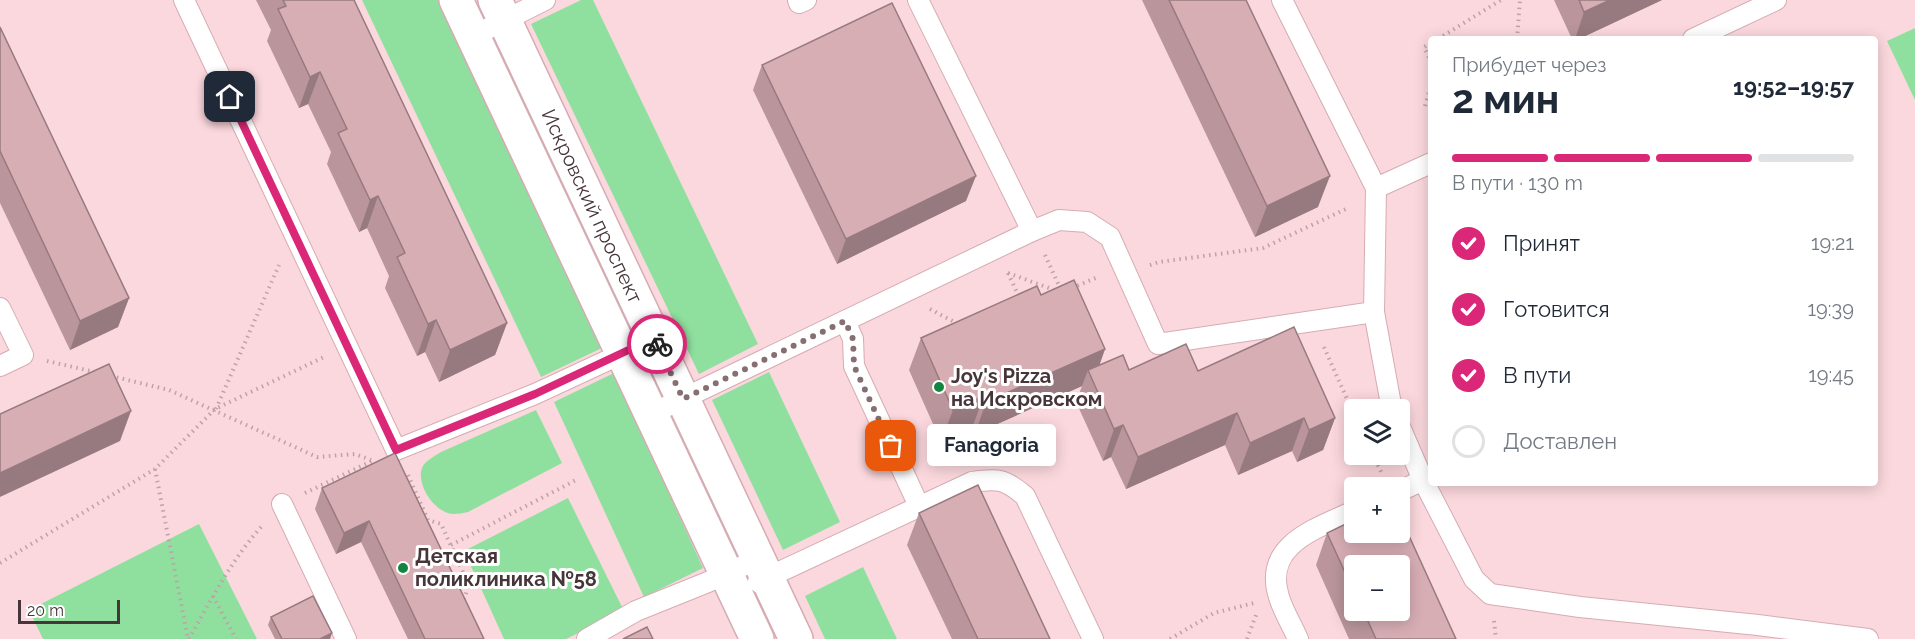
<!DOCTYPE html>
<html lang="ru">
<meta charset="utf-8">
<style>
body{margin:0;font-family:Raleway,sans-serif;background:#f2f2f3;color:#1f2937;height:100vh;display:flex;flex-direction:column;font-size:22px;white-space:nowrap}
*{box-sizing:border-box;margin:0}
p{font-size:20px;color:#747a83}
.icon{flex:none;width:33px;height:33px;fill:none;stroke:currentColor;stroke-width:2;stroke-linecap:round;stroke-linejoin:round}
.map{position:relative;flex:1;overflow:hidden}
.drawer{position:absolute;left:1428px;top:36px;width:450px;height:450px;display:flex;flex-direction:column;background:#fff;border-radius:6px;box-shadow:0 3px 15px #0003}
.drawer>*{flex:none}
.fabs{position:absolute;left:1344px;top:399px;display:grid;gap:12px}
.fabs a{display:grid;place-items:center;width:66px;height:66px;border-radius:6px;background:#fff;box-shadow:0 3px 15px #0003;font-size:30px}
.scale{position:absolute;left:18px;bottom:15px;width:102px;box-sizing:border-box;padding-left:6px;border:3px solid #473639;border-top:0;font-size:16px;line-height:21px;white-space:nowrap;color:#473639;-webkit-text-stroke:4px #fff;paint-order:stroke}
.pin{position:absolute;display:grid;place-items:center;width:51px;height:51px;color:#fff;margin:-26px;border-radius:12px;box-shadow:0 3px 9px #0006}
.courier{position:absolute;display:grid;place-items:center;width:60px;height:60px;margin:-30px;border:4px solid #db2777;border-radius:50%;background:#fff;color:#222;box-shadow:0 2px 8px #0007}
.bubble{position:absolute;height:42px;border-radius:6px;background:#fff;box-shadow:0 3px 15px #0003;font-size:20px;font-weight:700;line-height:42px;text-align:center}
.summary em{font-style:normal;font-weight:700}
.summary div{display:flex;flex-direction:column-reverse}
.summary{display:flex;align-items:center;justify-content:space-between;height:102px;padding:0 24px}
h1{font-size:39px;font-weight:700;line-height:45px}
.bar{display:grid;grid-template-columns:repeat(4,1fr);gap:9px 6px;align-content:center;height:72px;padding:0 24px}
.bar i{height:8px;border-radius:4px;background:#e0e1e3}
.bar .current{background:#db2777}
.bar p{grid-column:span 4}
ol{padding:0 24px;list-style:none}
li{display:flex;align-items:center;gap:18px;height:66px}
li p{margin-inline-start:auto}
li .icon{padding:6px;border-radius:50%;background:#db2777;color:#fff;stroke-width:4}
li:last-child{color:#747a83}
li i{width:33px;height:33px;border:3px solid #e0e1e3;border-radius:50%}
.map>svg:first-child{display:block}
.green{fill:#8fe09f}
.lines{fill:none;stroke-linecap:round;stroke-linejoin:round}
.lane-casing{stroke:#d6acb3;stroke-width:22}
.secondary-casing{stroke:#d6acb3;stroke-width:36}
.path{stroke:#bfa2a7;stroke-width:4;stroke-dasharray:1.5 4.5;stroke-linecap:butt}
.lane{stroke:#fff;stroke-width:20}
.secondary{stroke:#fff;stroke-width:33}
.wall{fill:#ba969c;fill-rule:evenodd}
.shaded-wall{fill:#977a7f}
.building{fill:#d8aeb5;stroke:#977a7f;stroke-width:1.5}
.done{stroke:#866f72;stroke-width:6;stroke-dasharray:0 10.8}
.route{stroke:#db2777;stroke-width:8}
.poi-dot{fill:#13853e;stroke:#fff;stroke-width:2}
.labels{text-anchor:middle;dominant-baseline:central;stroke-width:6;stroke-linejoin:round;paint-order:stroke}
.street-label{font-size:20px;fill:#473639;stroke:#fff}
.poi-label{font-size:20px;font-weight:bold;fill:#473639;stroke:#fff;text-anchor:start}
</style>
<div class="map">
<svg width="1915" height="639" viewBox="0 0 1915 639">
<rect width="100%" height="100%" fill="#fbd8dd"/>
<!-- green -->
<g class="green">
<polygon points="362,0 438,0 602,348 541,377"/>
<polygon points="581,0 593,0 758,344 699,374 531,24"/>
<polygon points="1915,28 1915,100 1887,41"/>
<polygon points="769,372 840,522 783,550 712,400"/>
<polygon points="614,373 703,568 644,597 554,402"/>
<path d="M536 410 562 463 468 512C463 513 458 514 453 514 436 513 419 489 421 472 422 462 433 457 441 452Z"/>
<polygon points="568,498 624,611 566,639 504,639 464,551"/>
<polygon points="199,524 257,639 43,639 29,610"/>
<polygon points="863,567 897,639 825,639 805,596"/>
</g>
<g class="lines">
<!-- lane casing -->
<g class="lane-casing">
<g id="lane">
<polyline points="184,0 396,450 535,394 632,349"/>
<polyline points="798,0 799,3 806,0"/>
<polyline points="1282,0 1376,188 1374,312 1392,410"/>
<polyline points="473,36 545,0"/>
<polyline points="1693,39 1776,0"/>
<polyline points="1376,188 1431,163"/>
<polyline points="1032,231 1059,220 1087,222 1110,237 1158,344 1374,312"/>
<polyline points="0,308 23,355 0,366"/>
<polyline points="845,321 853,339 854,366 919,506"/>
<polyline points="651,414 1032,231 918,0"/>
<polyline points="1400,427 1423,480 1474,579 1490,594 1580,607 1758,625 1868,639"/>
<polyline points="1400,491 1423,480"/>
<polyline points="282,504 346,639"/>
<path d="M758 582 972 482C998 478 1005 479 1025 496L1093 639"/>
<polyline points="587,639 636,611 708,582 758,559"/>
<path d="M1298 639C1292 625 1283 611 1279 597 1262 544 1318 528 1354 511"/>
</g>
</g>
<!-- secondary casing -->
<g class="secondary-casing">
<g id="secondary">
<polyline points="456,0 757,639"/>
<polyline points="495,0 796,639"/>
</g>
</g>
<!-- path -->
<g class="path">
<polyline points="1438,39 1501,0"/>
<polyline points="1517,39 1520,0"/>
<polyline points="1431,43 1424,47 1431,62"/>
<polyline points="1425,106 1431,85"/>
<polyline points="1045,255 1061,290"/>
<polyline points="1150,265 1159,262 1263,248 1348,208"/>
<polyline points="1008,273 1057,291"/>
<polyline points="1008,273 1020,299"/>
<polyline points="1072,288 1098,277"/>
<polyline points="930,309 958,324"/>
<polyline points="1324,347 1354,415"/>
<polyline points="47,361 95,372"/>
<polyline points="111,376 169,390 317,457 355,454 371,460"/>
<polyline points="216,409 279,265"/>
<polyline points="1373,454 1382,474"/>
<polyline points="155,469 188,639"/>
<polyline points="408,475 428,520 441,524 469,585 464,599 466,602"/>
<polyline points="305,493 372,461"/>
<polyline points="451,545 576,480"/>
<polyline points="0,563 155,469 215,409 324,357"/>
<polyline points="213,596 236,639"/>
<polyline points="1494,621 1496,639"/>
<path d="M189 639C211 600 232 559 262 526"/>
<polyline points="1170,639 1214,613 1254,603"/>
<polyline points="1247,639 1256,615"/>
</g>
<!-- lane -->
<use href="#lane" class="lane"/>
<!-- secondary -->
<use href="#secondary" class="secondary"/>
</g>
<!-- wall -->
<g class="wall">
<polygon points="256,0 354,0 507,323 495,355 439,382 425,352 417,356 385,288 389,276 367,228 359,232 327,164 331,152 308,104 299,108 267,41 271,30"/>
<polygon points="1142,0 1246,0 1318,207 1255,237"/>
<polygon points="1554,0 1662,0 1579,39 1572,39"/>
<polygon points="0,27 129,298 118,327 70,350 0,203"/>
<polygon points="762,65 966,201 837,264 753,90"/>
<polygon points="1041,295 1105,349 1099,365 1129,370 1198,371 1335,418 1323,450 1297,462 1292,451 1238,475 1225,445 1126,489 1111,457 1103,461 1076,402 1082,386 975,434 972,428 941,442 909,370 921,338"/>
<polygon points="395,453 484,639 408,639 361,542 336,554 315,509 322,488"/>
<polygon points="919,513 1050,639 952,639 907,545"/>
<path d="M1327 533 1456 639H1349L1316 565ZM1354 566 1400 610H1354Z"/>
<polygon points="271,617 330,639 275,639 268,625"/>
</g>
<!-- shaded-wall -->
<g class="shaded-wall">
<polygon points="1610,0 1662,0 1579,39 1575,39 1584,12"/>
<polygon points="320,72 308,104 299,108 310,77"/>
<polygon points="976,176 966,201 837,264 846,239"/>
<polygon points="1330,176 1318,207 1255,237 1267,206"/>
<polygon points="378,196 367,228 359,232 370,200"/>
<polygon points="129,298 118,327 70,350 80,321"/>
<polygon points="436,320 425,352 417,356 428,324"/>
<polygon points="507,323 495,355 439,382 450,350"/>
<polygon points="1105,349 1094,381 1088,370 1082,386 975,434 986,402"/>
<polygon points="984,396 972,428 941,442 953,410"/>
<polygon points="131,411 120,441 0,497 0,473"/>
<polygon points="1237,413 1225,445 1126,489 1138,457"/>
<polygon points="1304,418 1292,451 1238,475 1250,443"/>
<polygon points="1335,418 1323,450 1297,462 1309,430"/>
<polygon points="1123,425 1111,457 1103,461 1114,429"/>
<polygon points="369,521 361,542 336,554 344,533"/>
<polygon points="332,633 330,639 320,639"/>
</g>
<!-- building -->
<g class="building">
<polygon points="283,0 354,0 507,323 450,350 436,320 428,324 397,257 405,253 378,196 370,200 338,133 347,129 320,72 310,77 278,9 286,6"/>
<polygon points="1169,0 1246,0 1330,176 1267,206"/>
<polygon points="1579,0 1610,0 1584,12"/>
<polygon points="892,3 976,176 846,239 762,65"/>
<polygon points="0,27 129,298 80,321 0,151"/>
<polygon points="1074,280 1105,349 986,402 984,396 953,410 921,338 1037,286 1041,295"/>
<polygon points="1294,327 1335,418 1309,430 1304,418 1250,443 1237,413 1138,457 1123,425 1114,429 1088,370 1123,355 1129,370 1186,344 1198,371"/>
<polygon points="109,364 131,411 0,473 0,414"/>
<polygon points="395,453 484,639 425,639 369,521 344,533 322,488"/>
<polygon points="978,485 1050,639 978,639 919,513"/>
<polygon points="1400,516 1456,639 1376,639 1363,610 1400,610 1400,566 1354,566 1354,592 1327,533 1354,520 1354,532 1400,532"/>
<polygon points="313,596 332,633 320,639 282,639 271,617"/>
<polygon points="647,627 653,639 623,639"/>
</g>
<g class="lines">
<!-- done -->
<polyline class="done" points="657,344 683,399 845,321 853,339 854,366 891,446"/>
<!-- route -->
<polyline class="route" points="230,97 396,450 535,394 654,338 657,344"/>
</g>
<!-- markers -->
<g class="poi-dot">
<circle cx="939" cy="387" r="6"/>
<circle cx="403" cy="568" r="6"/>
</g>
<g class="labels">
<!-- street labels -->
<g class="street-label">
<text transform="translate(592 206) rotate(65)">Искровский проспект</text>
</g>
<!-- poi labels -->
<g class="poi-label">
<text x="951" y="376">Joy's Pizza<tspan x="951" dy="23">на Искровском</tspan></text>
<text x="415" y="556">Детская<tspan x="415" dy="23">поликлиника №58</tspan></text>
</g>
</g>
</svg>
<div class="fabs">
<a><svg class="icon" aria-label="layers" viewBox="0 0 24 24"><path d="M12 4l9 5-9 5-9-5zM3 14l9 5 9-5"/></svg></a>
<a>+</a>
<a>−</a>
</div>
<div class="scale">20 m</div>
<div class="pin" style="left:891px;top:446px;background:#ea580c"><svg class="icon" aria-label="bag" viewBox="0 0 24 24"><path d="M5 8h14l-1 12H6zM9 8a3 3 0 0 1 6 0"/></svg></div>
<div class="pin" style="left:230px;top:97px;background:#1f2937"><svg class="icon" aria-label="home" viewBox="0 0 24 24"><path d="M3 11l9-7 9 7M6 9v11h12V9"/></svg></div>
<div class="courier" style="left:657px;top:344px"><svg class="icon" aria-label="bike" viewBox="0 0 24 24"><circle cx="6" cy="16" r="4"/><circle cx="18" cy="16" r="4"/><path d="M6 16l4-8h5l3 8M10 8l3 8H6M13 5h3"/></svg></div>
<div class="bubble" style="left:927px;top:424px;width:129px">Fanagoria</div>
<section class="drawer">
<div class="summary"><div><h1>2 мин</h1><p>Прибудет через</p></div><em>19:52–19:57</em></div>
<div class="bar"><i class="current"></i><i class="current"></i><i class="current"></i><i></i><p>В пути · 130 m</p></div>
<ol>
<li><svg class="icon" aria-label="check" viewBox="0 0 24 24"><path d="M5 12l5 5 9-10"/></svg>Принят<p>19:21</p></li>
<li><svg class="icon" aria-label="check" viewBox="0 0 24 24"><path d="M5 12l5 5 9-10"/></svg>Готовится<p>19:39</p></li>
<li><svg class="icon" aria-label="check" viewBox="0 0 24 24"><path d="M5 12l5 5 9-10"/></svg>В пути<p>19:45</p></li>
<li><i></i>Доставлен</li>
</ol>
</section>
</div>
